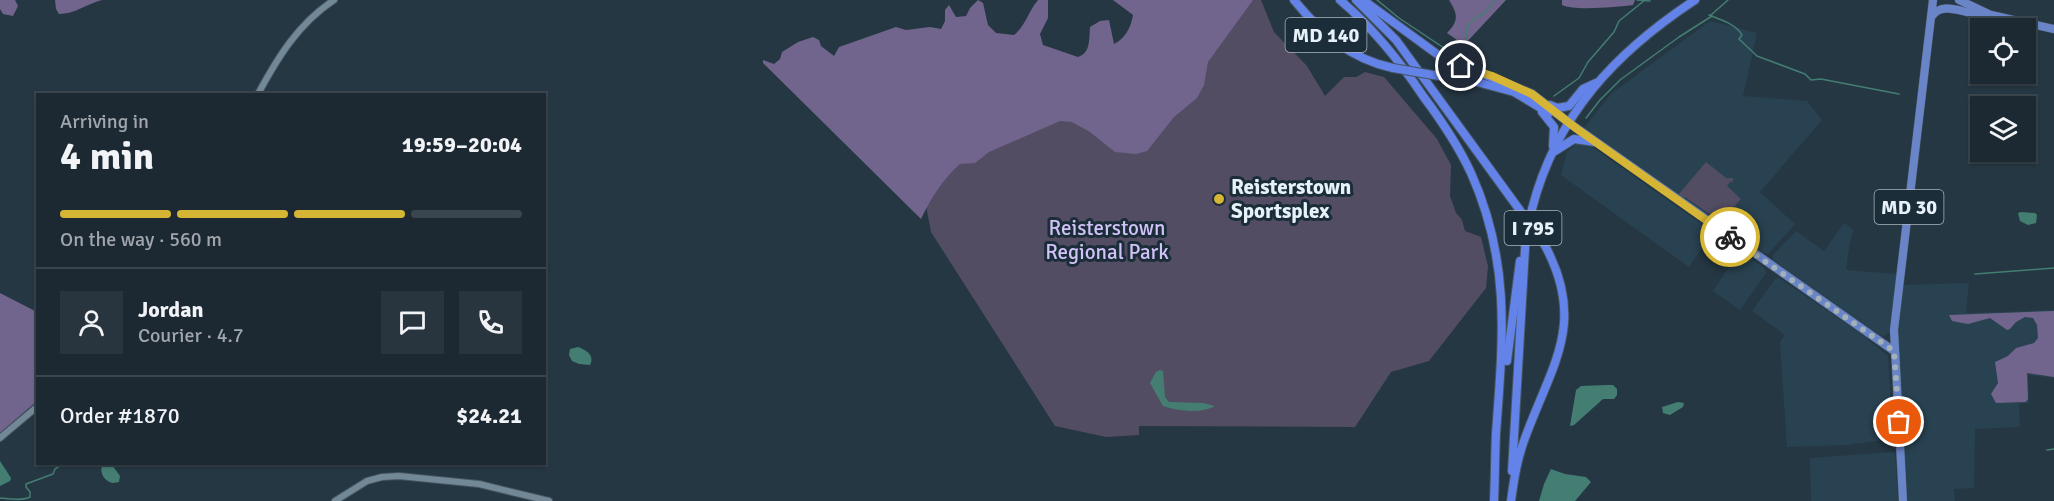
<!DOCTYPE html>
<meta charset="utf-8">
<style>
body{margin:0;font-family:Signika,sans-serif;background:#29353e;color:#f1f3f6;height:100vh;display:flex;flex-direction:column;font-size:22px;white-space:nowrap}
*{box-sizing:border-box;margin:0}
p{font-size:20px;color:#a0a6ac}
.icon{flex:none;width:33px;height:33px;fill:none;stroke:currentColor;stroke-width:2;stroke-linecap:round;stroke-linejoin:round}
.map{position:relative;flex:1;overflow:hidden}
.side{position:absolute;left:36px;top:93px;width:510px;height:372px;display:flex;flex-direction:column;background:#1c2932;border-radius:0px;box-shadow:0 2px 4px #0004,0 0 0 2px #3a454d}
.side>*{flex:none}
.fabs{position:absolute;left:1970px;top:18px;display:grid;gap:12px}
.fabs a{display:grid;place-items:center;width:66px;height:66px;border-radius:0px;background:#1c2932;box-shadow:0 2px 4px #0004,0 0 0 2px #3a454d;font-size:30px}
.pin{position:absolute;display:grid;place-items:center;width:51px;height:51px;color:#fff;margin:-26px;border:3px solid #fff;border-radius:50%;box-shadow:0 2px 6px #0007}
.courier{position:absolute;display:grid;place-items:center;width:60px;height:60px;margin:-30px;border:4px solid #d6b534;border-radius:50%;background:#fff;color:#222;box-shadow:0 2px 8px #0007}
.overview em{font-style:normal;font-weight:700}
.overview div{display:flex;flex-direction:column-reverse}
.overview{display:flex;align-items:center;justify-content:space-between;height:102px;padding:0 24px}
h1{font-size:39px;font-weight:700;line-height:45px}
.bar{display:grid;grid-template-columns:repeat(4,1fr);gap:9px 6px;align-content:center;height:72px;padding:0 24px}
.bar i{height:8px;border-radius:4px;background:#3a454d}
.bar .active{background:#d6b534}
.bar p{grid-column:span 4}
.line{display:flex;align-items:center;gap:15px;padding:0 24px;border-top:2px solid #3a454d}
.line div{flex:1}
.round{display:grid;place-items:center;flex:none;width:63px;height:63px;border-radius:0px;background:#29353e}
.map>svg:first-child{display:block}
.built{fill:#294251}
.green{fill:#534d64}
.forest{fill:#71658d}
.water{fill:#447e73}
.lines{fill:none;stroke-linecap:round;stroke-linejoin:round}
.stream{stroke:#447e73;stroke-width:1.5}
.minor-casing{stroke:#455560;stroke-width:8}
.major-casing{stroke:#455560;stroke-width:9}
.highway-casing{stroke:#455560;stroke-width:10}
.minor{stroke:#738896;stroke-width:6}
.major{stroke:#6985c8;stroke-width:8}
.highway{stroke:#6383e9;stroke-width:8}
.highway-bridge-casing{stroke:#455560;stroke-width:10;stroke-linecap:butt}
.highway-bridge{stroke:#6383e9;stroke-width:8}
.done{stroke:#a2b0b9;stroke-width:6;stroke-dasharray:0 10.8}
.route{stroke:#d6b534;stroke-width:8}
.poi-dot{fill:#d6b534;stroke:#1b2d39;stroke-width:2}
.labels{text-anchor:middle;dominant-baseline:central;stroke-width:6;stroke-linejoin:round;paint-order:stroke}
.shield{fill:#1b2d39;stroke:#a9b6bf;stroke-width:1.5}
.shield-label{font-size:20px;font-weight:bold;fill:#e6f1f9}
.poi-label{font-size:21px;font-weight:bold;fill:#e6f1f9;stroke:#1b2d39;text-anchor:start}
.park-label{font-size:21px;fill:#d1c3f7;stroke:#1b2d39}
</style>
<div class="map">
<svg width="2054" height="501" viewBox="0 0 2054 501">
<rect width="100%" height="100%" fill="#253743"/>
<!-- built -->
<g class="built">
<polygon points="1710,21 1757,33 1743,96 1807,101 1822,120 1760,192 1795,224 1768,254 1763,253 1727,229 1583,129 1612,93"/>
<polygon points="1580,141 1592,147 1713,232 1689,267 1561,175 1567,152"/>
<polygon points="1844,223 1854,230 1850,241 1846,270 1897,274 1890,331 1885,336 1880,335 1773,260 1773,255 1796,231 1824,251"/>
<polygon points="1740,251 1764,268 1766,273 1740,310 1713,291"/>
<polygon points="1779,278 1860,333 1888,356 1893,439 1847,445 1787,447 1780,342 1785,335 1752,311 1775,279"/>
<polygon points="1969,283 1966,313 2054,310 2054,378 2028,375 2029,403 2019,404 2020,427 1975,429 1974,488 1954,489 1955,501 1908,501 1898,339 1903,285"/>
<polygon points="1891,452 1895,453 1898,501 1811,501 1810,458"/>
</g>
<!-- green -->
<g class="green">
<polygon points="1200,0 1261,0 1274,32 1307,66 1325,96 1344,77 1356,77 1365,72 1384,77 1437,139 1451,165 1450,196 1456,213 1462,220 1465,231 1481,237 1488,266 1486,288 1429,361 1391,372 1355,427 1139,426 1139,435 1106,437 1055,426 931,232 925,200 987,91 1137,96"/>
<polygon points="1706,162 1726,178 1733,178 1733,183 1731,181 1727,186 1741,199 1721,222 1685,197 1683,199 1679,194"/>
</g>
<!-- forest -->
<g class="forest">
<polygon points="0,0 15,0 18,6 13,16 3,14 0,9"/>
<path d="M55 0H102C86 4 75 14 59 14L56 9Z"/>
<path d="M978 0 983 3 988 25 996 33 1014 35C1026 25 1028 12 1038 0H1048V18L1040 34 1043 45 1078 57C1091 53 1089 38 1090 27L1100 21 1109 20 1114 44C1125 39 1131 27 1133 15L1113 0H1253L1208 62 1204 85 1197 98 1174 117 1147 151 1136 154 1115 152 1090 132 1072 122 1060 121 989 152 975 163 960 164C943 179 931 198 921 219L763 63V60L774 64 780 59 782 52 798 42 813 37 819 40 821 46 834 56 839 47 896 27 906 30 930 27 941 29 945 21V10L949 5 956 17 966 16 970 8Z"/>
<path d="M1449 0H1506L1464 45 1447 33C1459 21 1458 14 1449 0Z"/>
<path d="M1562 0H1635L1633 5C1618 7 1574 11 1562 5Z"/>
<path d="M0 293 35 311C35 336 37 361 35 387L38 385 37 401 0 433Z"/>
<polygon points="2054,311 2054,377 2027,373 2028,399 2026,402 1996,403 1991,394 1998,383 1995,362 2008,356 2016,348 2034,343 2038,338 2037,325 2033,318 2025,317 2016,322 2010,329 2007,330 1990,318 1968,324 1952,321 1949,315"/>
</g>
<!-- water -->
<g class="water">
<polygon points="2021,212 2035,213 2037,215 2036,223 2028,225 2020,221 2018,213"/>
<path d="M578 347C586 350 595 355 590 365L579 364 572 361 569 355 570 349Z"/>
<path d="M1160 370 1163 371 1165 397 1169 402 1203 403 1215 406C1201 414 1178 411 1163 406L1150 383 1156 372Z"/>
<polygon points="1607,385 1613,385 1617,389 1617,395 1614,399 1603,399 1574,425 1570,426 1576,390 1581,386"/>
<polygon points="1678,402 1684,403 1683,407 1670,415 1663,413 1662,407"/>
<polygon points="0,461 11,478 10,481 0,486"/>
<path d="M103 464 112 465 120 476 119 482 113 483C105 482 98 472 103 464Z"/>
<polygon points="1551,469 1565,474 1586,477 1591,482 1575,501 1539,501 1544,484"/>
</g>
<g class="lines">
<!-- stream -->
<g class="stream">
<polyline points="1377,0 1399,18 1447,50 1452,50"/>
<polyline points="1620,0 1623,0"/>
<polyline points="1628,0 1632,0"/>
<polyline points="1637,0 1650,1"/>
<path d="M1709 15C1721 20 1736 24 1742 35L1739 39 1757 56 1805 74 1811 80 1821 79 1899 94"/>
<polyline points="1711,15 1728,0"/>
<path d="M1465 41 1467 36 1466 28 1477 16H1481C1486 12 1490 6 1495 0"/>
<polyline points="1554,96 1579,78 1588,62 1614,32 1619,21 1645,0"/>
<polyline points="1586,118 1600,100 1620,80 1679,37 1712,16"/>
<polyline points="1975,274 2054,268"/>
<polyline points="2047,450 2054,449"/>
<path d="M0 498C10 499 23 501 30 497V492L26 487V484L53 474 55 469 63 464"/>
</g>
<!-- minor casing -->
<g class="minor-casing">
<g id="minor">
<path d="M258 94C278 57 298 24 334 0"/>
<polyline points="0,438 38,406"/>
<polyline points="335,501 367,481 382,477 399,476 479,484 549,501"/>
</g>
</g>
<!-- major casing -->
<g class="major-casing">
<g id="major">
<polyline points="1959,0 1991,15 2054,29"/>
<path d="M1932 16C1943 0 1966 15 1982 14"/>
<polyline points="1568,122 1894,351"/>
<polyline points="1903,501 1894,330 1933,0"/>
</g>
</g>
<!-- highway casing -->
<g class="highway-casing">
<g id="highway">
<path d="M1294 0C1321 33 1350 59 1393 68"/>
<path d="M1340 0C1373 28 1399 60 1423 96 1441 120 1458 145 1471 173 1511 262 1503 339 1496 433 1495 455 1495 478 1494 501"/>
<path d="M1356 0 1396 40 1543 242C1588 322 1552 364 1525 438 1517 459 1514 479 1511 501"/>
<polyline points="1363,0 1441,57 1532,94 1568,122"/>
<polyline points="1439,76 1477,82 1514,92 1549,113"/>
<polyline points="1550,105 1557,108 1569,106 1583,89 1596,83"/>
<polyline points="1542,112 1554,127 1553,146"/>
<polyline points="1555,151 1574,139 1595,142"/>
<path d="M1532 209C1556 115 1616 52 1695 0"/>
<polyline points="1507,361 1520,261"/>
<polyline points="1512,471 1526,232"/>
</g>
</g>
<!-- minor -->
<use href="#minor" class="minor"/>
<!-- major -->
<use href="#major" class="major"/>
<!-- highway -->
<use href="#highway" class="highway"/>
<!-- highway-bridge casing -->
<g class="highway-bridge-casing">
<g id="highway-bridge">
<polyline points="1393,68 1439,76"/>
<polyline points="1526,232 1532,209"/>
</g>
</g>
<!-- highway-bridge -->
<use href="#highway-bridge" class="highway-bridge"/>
</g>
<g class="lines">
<!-- done -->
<polyline class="done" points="1730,237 1894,351 1899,422"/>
<!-- route -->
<polyline class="route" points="1461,66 1492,76 1532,94 1577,129 1730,237"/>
</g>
<!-- markers -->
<circle class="poi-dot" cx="1219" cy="199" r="6"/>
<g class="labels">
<!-- shield labels -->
<g class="shield">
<rect x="1285.5" y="18" width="81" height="34" rx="4.5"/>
<rect x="1874.5" y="190" width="69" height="34" rx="4.5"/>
<rect x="1504.5" y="211" width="57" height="34" rx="4.5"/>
</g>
<g class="shield-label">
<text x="1326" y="35">MD 140</text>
<text x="1909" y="207">MD 30</text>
<text x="1533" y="228">I 795</text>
</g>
<!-- poi labels -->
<g class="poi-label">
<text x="1231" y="187">Reisterstown<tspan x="1231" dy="24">Sportsplex</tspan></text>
</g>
<!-- park labels -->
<g class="park-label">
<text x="1107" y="228">Reisterstown<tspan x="1107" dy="24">Regional Park</tspan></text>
</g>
</g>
</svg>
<div class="fabs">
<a><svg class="icon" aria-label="locate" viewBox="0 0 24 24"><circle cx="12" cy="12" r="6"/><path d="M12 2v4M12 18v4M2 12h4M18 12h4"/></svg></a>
<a><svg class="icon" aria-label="layers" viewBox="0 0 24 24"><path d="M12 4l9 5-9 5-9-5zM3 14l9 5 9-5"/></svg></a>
</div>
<div class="pin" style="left:1899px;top:422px;background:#ea580c"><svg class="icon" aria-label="bag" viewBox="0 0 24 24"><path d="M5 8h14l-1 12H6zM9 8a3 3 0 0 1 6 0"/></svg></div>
<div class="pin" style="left:1461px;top:66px;background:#1f2937"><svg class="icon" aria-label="home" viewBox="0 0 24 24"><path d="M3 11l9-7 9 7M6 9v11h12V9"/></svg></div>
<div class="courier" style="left:1730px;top:237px"><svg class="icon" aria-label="bike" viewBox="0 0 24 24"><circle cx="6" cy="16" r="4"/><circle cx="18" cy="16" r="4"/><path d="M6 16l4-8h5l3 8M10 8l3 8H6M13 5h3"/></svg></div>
<section class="side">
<div class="overview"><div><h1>4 min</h1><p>Arriving in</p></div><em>19:59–20:04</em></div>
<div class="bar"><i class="active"></i><i class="active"></i><i class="active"></i><i></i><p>On the way · 560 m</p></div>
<div class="line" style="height:108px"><a class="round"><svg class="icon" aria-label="person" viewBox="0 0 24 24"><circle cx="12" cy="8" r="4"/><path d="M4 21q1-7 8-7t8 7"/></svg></a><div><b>Jordan</b><p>Courier · 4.7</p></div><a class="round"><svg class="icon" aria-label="chat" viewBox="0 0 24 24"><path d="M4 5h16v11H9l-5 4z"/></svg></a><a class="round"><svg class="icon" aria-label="phone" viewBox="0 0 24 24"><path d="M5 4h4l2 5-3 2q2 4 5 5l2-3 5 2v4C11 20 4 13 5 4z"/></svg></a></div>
<div class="line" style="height:78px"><div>Order #1870</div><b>$24.21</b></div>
</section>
</div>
